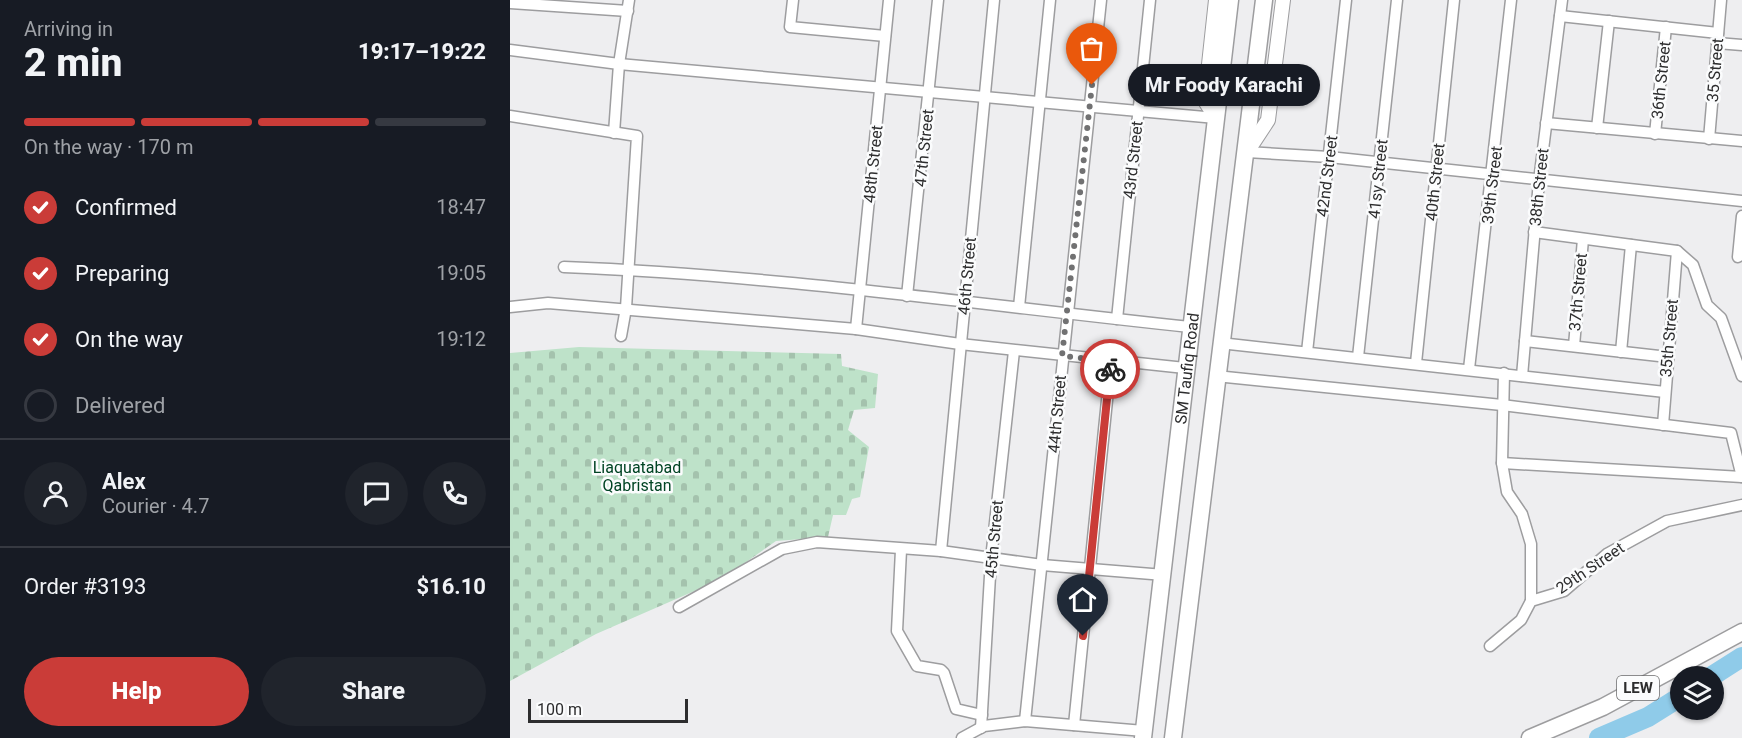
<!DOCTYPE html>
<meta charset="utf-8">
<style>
body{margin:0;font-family:Roboto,sans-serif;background:#20242c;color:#f1f3f6;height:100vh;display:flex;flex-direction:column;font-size:22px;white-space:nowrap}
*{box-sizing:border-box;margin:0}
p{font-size:20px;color:#9ea1a6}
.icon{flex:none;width:33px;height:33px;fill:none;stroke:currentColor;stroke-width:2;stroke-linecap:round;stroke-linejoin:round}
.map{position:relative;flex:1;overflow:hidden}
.details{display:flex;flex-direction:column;background:#171b24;width:510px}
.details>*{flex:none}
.buttons{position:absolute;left:1160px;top:666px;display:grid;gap:12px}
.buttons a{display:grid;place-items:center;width:54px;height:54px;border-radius:50%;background:#171b24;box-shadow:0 2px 4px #0004;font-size:30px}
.scale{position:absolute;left:18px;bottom:15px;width:160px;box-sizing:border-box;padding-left:6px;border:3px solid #2d2d2e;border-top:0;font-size:16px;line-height:21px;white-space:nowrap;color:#2d2d2e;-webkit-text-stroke:4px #fbfcfd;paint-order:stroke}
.pin{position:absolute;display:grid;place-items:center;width:51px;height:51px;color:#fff;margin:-62px -26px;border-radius:50% 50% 50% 0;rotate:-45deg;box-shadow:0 0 6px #0007}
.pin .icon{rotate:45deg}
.courier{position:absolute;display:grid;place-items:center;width:60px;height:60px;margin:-30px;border:4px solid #ca3c38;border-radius:50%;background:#fff;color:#222;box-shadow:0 2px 8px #0007}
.bubble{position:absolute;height:42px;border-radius:21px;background:#171b24;box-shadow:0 2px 4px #0004;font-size:20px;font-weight:800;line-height:42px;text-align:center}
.headline em{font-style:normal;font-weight:800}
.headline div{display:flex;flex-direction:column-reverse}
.headline{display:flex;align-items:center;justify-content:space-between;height:102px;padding:0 24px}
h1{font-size:39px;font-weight:800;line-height:45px}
.bar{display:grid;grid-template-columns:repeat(4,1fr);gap:9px 6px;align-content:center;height:72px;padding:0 24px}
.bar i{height:8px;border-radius:4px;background:#363941}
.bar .current{background:#ca3c38}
.bar p{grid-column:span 4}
.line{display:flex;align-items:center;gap:15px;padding:0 24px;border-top:2px solid #363941}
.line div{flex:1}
.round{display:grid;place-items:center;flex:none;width:63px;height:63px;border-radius:32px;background:#20242c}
ol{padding:0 24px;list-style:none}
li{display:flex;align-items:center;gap:18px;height:66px}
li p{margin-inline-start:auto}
li .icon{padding:6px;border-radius:50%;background:#ca3c38;color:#fff;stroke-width:4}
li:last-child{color:#9ea1a6}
li i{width:33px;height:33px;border:3px solid #363941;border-radius:50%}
.action{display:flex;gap:12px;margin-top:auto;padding:12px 24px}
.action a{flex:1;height:69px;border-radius:36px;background:#ca3c38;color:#fff;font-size:24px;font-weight:800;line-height:69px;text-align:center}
.action a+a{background:#20242c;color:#f1f3f6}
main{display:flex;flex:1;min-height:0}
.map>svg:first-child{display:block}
.cemetery{fill:url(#cemetery-stones)}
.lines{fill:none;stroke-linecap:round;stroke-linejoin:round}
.river{stroke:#8fcbe9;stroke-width:20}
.minor-casing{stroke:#9d9d9f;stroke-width:13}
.major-casing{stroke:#9d9d9f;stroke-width:16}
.highway-casing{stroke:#9d9d9f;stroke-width:19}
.minor{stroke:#fff;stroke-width:10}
.major{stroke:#fff;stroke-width:14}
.highway{stroke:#fff;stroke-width:16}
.done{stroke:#717172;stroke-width:6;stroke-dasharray:0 10.8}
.route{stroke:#ca3c38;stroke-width:8}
.labels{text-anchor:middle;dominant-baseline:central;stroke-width:5;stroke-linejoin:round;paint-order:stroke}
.shield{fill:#fbfcfd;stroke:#6b6b6c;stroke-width:1.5}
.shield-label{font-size:15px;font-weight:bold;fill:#2d2d2e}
.street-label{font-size:16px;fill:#2d2d2e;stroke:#fbfcfd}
.park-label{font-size:16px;fill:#014424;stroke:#fbfcfd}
</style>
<main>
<section class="details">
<div class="headline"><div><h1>2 min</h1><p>Arriving in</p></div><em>19:17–19:22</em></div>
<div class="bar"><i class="current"></i><i class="current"></i><i class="current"></i><i></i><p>On the way · 170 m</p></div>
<ol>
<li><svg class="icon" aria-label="check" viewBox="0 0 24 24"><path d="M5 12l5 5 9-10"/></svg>Confirmed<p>18:47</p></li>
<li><svg class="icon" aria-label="check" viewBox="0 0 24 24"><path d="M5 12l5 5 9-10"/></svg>Preparing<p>19:05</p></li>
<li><svg class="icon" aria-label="check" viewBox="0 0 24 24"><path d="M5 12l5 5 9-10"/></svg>On the way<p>19:12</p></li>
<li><i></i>Delivered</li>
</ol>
<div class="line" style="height:108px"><a class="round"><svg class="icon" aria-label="person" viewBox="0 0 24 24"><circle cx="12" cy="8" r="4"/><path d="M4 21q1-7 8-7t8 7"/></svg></a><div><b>Alex</b><p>Courier · 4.7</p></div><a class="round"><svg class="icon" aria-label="chat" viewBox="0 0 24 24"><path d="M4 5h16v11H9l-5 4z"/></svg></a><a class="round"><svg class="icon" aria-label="phone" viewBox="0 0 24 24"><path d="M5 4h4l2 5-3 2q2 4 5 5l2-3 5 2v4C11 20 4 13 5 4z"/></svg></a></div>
<div class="line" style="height:78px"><div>Order #3193</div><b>$16.10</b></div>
<div class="action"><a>Help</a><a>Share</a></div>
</section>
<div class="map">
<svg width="1232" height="738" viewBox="0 0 1232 738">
<defs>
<pattern id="cemetery-stones" width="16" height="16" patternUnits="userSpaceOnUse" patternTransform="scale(1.5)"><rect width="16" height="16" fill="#bee2c9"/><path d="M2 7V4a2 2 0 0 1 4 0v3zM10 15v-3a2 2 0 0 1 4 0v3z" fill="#a4c2ad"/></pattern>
</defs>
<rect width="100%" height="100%" fill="#eeeef0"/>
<!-- cemetery -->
<polygon class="cemetery" points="69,347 331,354 332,366 368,374 365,408 344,410 338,430 359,447 350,497 342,499 336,515 323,515 318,537 266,541 212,579 86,634 0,681 0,353"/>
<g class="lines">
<!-- river -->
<g class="river">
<polyline points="1202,676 1232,657"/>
<polyline points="1089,738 1138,717 1170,697"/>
</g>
<!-- minor casing -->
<g class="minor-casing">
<g id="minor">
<polyline points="283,0 280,27 375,36"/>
<polyline points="0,3 118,11"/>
<polyline points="1050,16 1208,33"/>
<polyline points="1207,43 1232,45"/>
<polyline points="0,50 109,64 706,118"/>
<polyline points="0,116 127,136 116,308 111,336"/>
<polyline points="1036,123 1232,141"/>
<polyline points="1087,128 1099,21"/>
<polyline points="104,133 109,64 119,0"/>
<polyline points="1145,134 1156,27"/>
<polyline points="1199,139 1211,0"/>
<polyline points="737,152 819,157 1232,201"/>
<polyline points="1024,232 1167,251 1183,265 1197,305 1211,318 1232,376"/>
<polyline points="1228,257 1232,216"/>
<path d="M54 267C264 275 472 305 680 327"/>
<polyline points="397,296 428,0"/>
<polyline points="0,307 38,303 346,329 450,344 675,368"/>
<polyline points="509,307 540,0"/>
<polyline points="607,319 640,0"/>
<polyline points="346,329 379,0"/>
<polyline points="1015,341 1158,357"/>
<polyline points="710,343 1155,392"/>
<polyline points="1064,346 1073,239"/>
<polyline points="797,352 836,0"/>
<polyline points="1111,352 1121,245"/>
<polyline points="848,357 887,0"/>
<polyline points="906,363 944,0"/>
<polyline points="959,369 1001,0"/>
<polyline points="994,373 992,463 997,492 1012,514 1021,544 1021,601"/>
<polyline points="706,376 992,405 1221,433 1232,477"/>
<polyline points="1012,376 1029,181 1052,0"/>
<polyline points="1153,425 1167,251"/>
<polyline points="992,463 1232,477"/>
<polyline points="391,550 387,631 407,666 431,670 434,673 446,709 472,715"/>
<polyline points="431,551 484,0"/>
<polyline points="169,607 272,549 307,542 431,551 532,565 654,575"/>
<polyline points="980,646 1011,620 1021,601 1054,591 1097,554 1157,521 1232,505"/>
<polyline points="515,721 591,0"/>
<polyline points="564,725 601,361"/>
<polyline points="471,728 481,559 504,351"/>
<polyline points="452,738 474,726 515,721 634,731"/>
</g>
</g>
<!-- major casing -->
<g class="major-casing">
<g id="major">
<polyline points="706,0 695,101 706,118"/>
<polyline points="737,152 758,120 773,0"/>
</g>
</g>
<!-- highway casing -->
<g class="highway-casing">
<g id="highway">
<path id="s1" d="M633 738 720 0"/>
<path d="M663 738C691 492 726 246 754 0"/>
<polyline points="1020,738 1093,707 1232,632"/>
</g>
</g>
<!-- minor -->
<use href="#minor" class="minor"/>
<!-- major -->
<use href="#major" class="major"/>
<!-- highway -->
<use href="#highway" class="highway"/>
</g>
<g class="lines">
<!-- done -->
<polyline class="done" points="582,85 552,356 601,361 600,369"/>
<!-- route -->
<polyline class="route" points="573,636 600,369"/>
</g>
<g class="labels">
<!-- shield labels -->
<rect class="shield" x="1107" y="676" width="42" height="24" rx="4.5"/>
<g class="shield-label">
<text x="1128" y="688">LEW</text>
</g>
<!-- street labels -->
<g class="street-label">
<text transform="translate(1205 70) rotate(-85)">35 Street</text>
<text transform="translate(1151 80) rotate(-84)">36th Street</text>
<text transform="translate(414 148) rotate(-84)">47th Street</text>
<text transform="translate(623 160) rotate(-84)">43rd Street</text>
<text transform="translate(363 164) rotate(-84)">48th Street</text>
<text transform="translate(817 176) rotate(-83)">42nd Street</text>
<text transform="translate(868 179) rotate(-84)">41sy Street</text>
<text transform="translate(925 182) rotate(-84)">40th Street</text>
<text transform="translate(982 185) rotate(-83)">39th Street</text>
<text transform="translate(1029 187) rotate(-84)">38th Street</text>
<text transform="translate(457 276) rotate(-85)">46th Street</text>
<text transform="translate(1068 292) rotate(-85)">37th Street</text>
<text transform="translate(1159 338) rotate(-85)">35th Street</text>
<text stroke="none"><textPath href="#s1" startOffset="372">SM Taufiq Road</textPath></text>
<text transform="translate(547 414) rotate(-85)">44th Street</text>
<text transform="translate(484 539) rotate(-85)">45th Street</text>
<text transform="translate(1080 568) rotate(-34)">29th Street</text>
</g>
<!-- park labels -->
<g class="park-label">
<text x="127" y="467">Liaquatabad<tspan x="127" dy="18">Qabristan</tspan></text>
</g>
</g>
</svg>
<div class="buttons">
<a><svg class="icon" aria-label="layers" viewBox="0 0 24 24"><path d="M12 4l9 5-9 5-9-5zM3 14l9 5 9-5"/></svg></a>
</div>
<div class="scale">100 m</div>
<div class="pin" style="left:582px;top:85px;background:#ea580c"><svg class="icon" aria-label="bag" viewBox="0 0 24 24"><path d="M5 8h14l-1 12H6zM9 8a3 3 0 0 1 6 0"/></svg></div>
<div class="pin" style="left:573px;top:636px;background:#1f2937"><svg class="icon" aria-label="home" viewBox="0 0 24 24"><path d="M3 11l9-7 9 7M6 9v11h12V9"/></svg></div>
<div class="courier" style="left:600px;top:369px"><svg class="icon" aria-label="bike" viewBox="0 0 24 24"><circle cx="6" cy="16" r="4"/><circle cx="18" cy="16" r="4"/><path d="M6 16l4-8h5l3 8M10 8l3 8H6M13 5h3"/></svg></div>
<div class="bubble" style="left:618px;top:64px;width:192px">Mr Foody Karachi</div>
</div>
</main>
